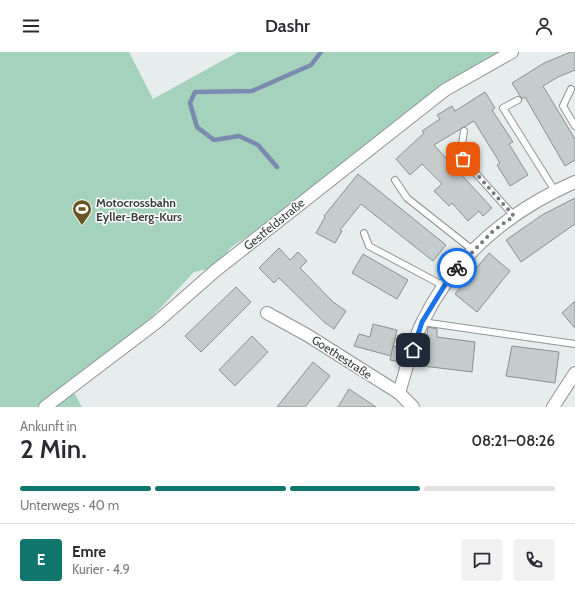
<!DOCTYPE html>
<html lang="de">
<meta charset="utf-8">
<style>
body{margin:0;font-family:Cabin,sans-serif;background:#f2f2f3;color:#2b2b33;height:100vh;display:flex;flex-direction:column;font-size:15px;white-space:nowrap}
*{box-sizing:border-box;margin:0}
p{font-size:13px;color:#7c7c81}
.icon{flex:none;width:22px;height:22px;fill:none;stroke:currentColor;stroke-width:2;stroke-linecap:round;stroke-linejoin:round}
.map{position:relative;height:355px;overflow:hidden}
.panel{display:flex;flex-direction:column;background:#fff;flex:1}
.panel>*{flex:none}
.pin{position:absolute;display:grid;place-items:center;width:34px;height:34px;color:#fff;margin:-17px;border-radius:8px;box-shadow:0 2px 6px #0006}
.courier{position:absolute;display:grid;place-items:center;width:40px;height:40px;margin:-20px;border:3px solid #1a73e8;border-radius:50%;background:#fff;color:#222;box-shadow:0 1px 5px #0007}
.overview em{font-style:normal;font-weight:600}
.overview div{display:flex;flex-direction:column-reverse}
.overview{display:flex;align-items:center;justify-content:space-between;height:68px;padding:0 20px}
h1{font-size:26px;font-weight:600;line-height:30px}
.bar{display:grid;grid-template-columns:repeat(4,1fr);gap:6px 4px;align-content:center;height:48px;padding:0 20px}
.bar i{height:5px;border-radius:3px;background:#e1e1e2}
.bar .active{background:#0f766e}
.bar p{grid-column:span 4}
.line{display:flex;align-items:center;gap:10px;padding:0 20px;border-top:1px solid #e1e1e2}
.line div{flex:1}
.round{display:grid;place-items:center;flex:none;width:42px;height:42px;border-radius:4px;background:#f2f2f3}
header{display:flex;justify-content:space-between;align-items:center;height:52px;padding:0 20px;background:#fff;font-size:18px;font-weight:600}
.map>svg:first-child{display:block}
.green{fill:#a5d2bc}
.lines{fill:none;stroke-linecap:round;stroke-linejoin:round}
.stream{stroke:#7b8aaf;stroke-width:4.5}
.building{fill:#c6cbcb;stroke:#8c9090}
.service-casing{stroke:#909495;stroke-width:8}
.minor-casing{stroke:#909495;stroke-width:14}
.service{stroke:#fff;stroke-width:6}
.minor{stroke:#fff;stroke-width:12}
.done{stroke:#777a7b;stroke-width:4;stroke-dasharray:0 7.2}
.route{stroke:#1a73e8;stroke-width:5}
.labels{text-anchor:middle;dominant-baseline:central;stroke-width:3;stroke-linejoin:round;paint-order:stroke}
.poi-label{font-size:12px;font-weight:bold;fill:#3b3d3e;stroke:#fff;text-anchor:start}
.street-label{font-size:12px;fill:#3b3d3e;stroke:#fff}
</style>
<header><svg class="icon" aria-label="menu" viewBox="0 0 24 24"><path d="M4 6h16M4 12h16M4 18h16"/></svg>Dashr<svg class="icon" aria-label="person" viewBox="0 0 24 24"><circle cx="12" cy="8" r="4"/><path d="M4 21q1-7 8-7t8 7"/></svg></header>
<div class="map">
<svg width="575" height="355" viewBox="0 0 575 355">
<rect width="100%" height="100%" fill="#e7eced"/>
<!-- green -->
<polygon class="green" points="0,0 129,0 153,47 238,0 512,0 495,9 319,136 230,196 217,215 194,220 152,265 69,331 82,355 0,355"/>
<g class="lines">
<!-- stream -->
<polyline class="stream" points="277,115 258,93 239,84 214,88 197,75 190,51 195,40 252,39 311,13 321,0"/>
</g>
<!-- building -->
<g class="building">
<polygon points="571,0 575,0 575,18 558,25 543,34 575,87 575,108 565,114 525,45 522,47 512,31 544,11"/>
<polygon points="485,40 495,56 492,58 513,90 509,92 528,123 510,134 497,113 500,111 474,69 434,93 492,156 483,164 479,159 468,169 452,151 449,154 434,139 442,132 422,112 410,123 396,107 424,81 422,79 440,67 437,63 452,54 455,59"/>
<polygon points="358,122 446,193 433,209 361,152 340,178 342,179 335,191 316,181 325,165 324,164"/>
<polygon points="575,146 575,172 521,210 506,188 542,163"/>
<polygon points="279,196 290,208 298,200 307,209 300,216 333,250 346,259 334,277 324,270 279,226 274,231 259,216"/>
<polygon points="489,201 510,219 477,260 455,242"/>
<polygon points="363,202 408,228 397,247 352,221"/>
<polygon points="236,235 251,250 201,300 185,284"/>
<polygon points="575,249 575,276 562,261"/>
<polygon points="373,272 397,278 391,304 354,294 359,282 370,285"/>
<polygon points="428,275 437,277 437,285 475,290 472,320 423,314"/>
<polygon points="252,284 268,300 235,334 219,318"/>
<polygon points="393,294 404,297 400,310 390,308"/>
<polygon points="512,294 559,300 555,331 506,324"/>
<polygon points="313,310 330,324 305,355 277,355"/>
<polygon points="349,337 376,355 338,355"/>
</g>
<g class="lines">
<!-- service casing -->
<g class="service-casing">
<g id="service">
<polyline points="571,37 563,54 575,74"/>
<polyline points="518,48 503,56 555,139"/>
<polyline points="464,79 461,98 463,107 514,164"/>
<polyline points="395,128 407,146 474,199"/>
<polyline points="364,181 369,194 444,234"/>
<polyline points="422,270 575,292"/>
</g>
</g>
<!-- minor casing -->
<g class="minor-casing">
<g id="minor">
<polyline points="267,261 307,283 399,341 413,355"/>
<path d="M399 341C406 319 412 290 423 269 455 204 509 159 575 130"/>
<polyline points="45,355 157,270 215,219 445,38 512,0"/>
<polyline points="553,355 575,321"/>
</g>
</g>
<!-- service -->
<use href="#service" class="service"/>
<!-- minor -->
<use href="#minor" class="minor"/>
</g>
<g class="lines">
<!-- done -->
<polyline class="done" points="457,216 493,179 514,164 463,107"/>
<!-- route -->
<polyline class="route" points="413,298 422,270 451,223 457,216"/>
</g>
<!-- icons -->
<defs>
<g id="stadium-pin" transform="scale(1)"><path d="M0 17L-7.5 6A9.5 9.5 0 1 1 7.5 6Z" fill="#695423" stroke="#fff"/><path d="M0-5a6.5 5 0 1 0 0 10a6.5 5 0 1 0 0-10ZM-3.5-1.8h7v3.6h-7Z" fill="#fff"/></g>
</defs>
<g fill-rule="evenodd">
<use href="#stadium-pin" x="82" y="157"/>
</g>
<g class="labels">
<!-- poi labels -->
<g class="poi-label">
<text x="96" y="150">Motocrossbahn<tspan x="96" dy="14">Eyller-Berg-Kurs</tspan></text>
</g>
<!-- street labels -->
<g class="street-label">
<text transform="translate(274 172) rotate(-39)">Gestfeldstraße</text>
<text transform="translate(342 305) rotate(33)">Goethestraße</text>
</g>
</g>
</svg>
<div class="pin" style="left:463px;top:107px;background:#ea580c"><svg class="icon" aria-label="bag" viewBox="0 0 24 24"><path d="M5 8h14l-1 12H6zM9 8a3 3 0 0 1 6 0"/></svg></div>
<div class="pin" style="left:413px;top:298px;background:#1f2937"><svg class="icon" aria-label="home" viewBox="0 0 24 24"><path d="M3 11l9-7 9 7M6 9v11h12V9"/></svg></div>
<div class="courier" style="left:457px;top:216px"><svg class="icon" aria-label="bike" viewBox="0 0 24 24"><circle cx="6" cy="16" r="4"/><circle cx="18" cy="16" r="4"/><path d="M6 16l4-8h5l3 8M10 8l3 8H6M13 5h3"/></svg></div>
</div>
<section class="panel">
<div class="overview"><div><h1>2 Min.</h1><p>Ankunft in</p></div><em>08:21–08:26</em></div>
<div class="bar"><i class="active"></i><i class="active"></i><i class="active"></i><i></i><p>Unterwegs · 40 m</p></div>
<div class="line" style="height:72px"><b class="round" style="background:#0f766e;color:#fff">E</b><div><b>Emre</b><p>Kurier · 4.9</p></div><a class="round"><svg class="icon" aria-label="chat" viewBox="0 0 24 24"><path d="M4 5h16v11H9l-5 4z"/></svg></a><a class="round"><svg class="icon" aria-label="phone" viewBox="0 0 24 24"><path d="M5 4h4l2 5-3 2q2 4 5 5l2-3 5 2v4C11 20 4 13 5 4z"/></svg></a></div>
</section>
